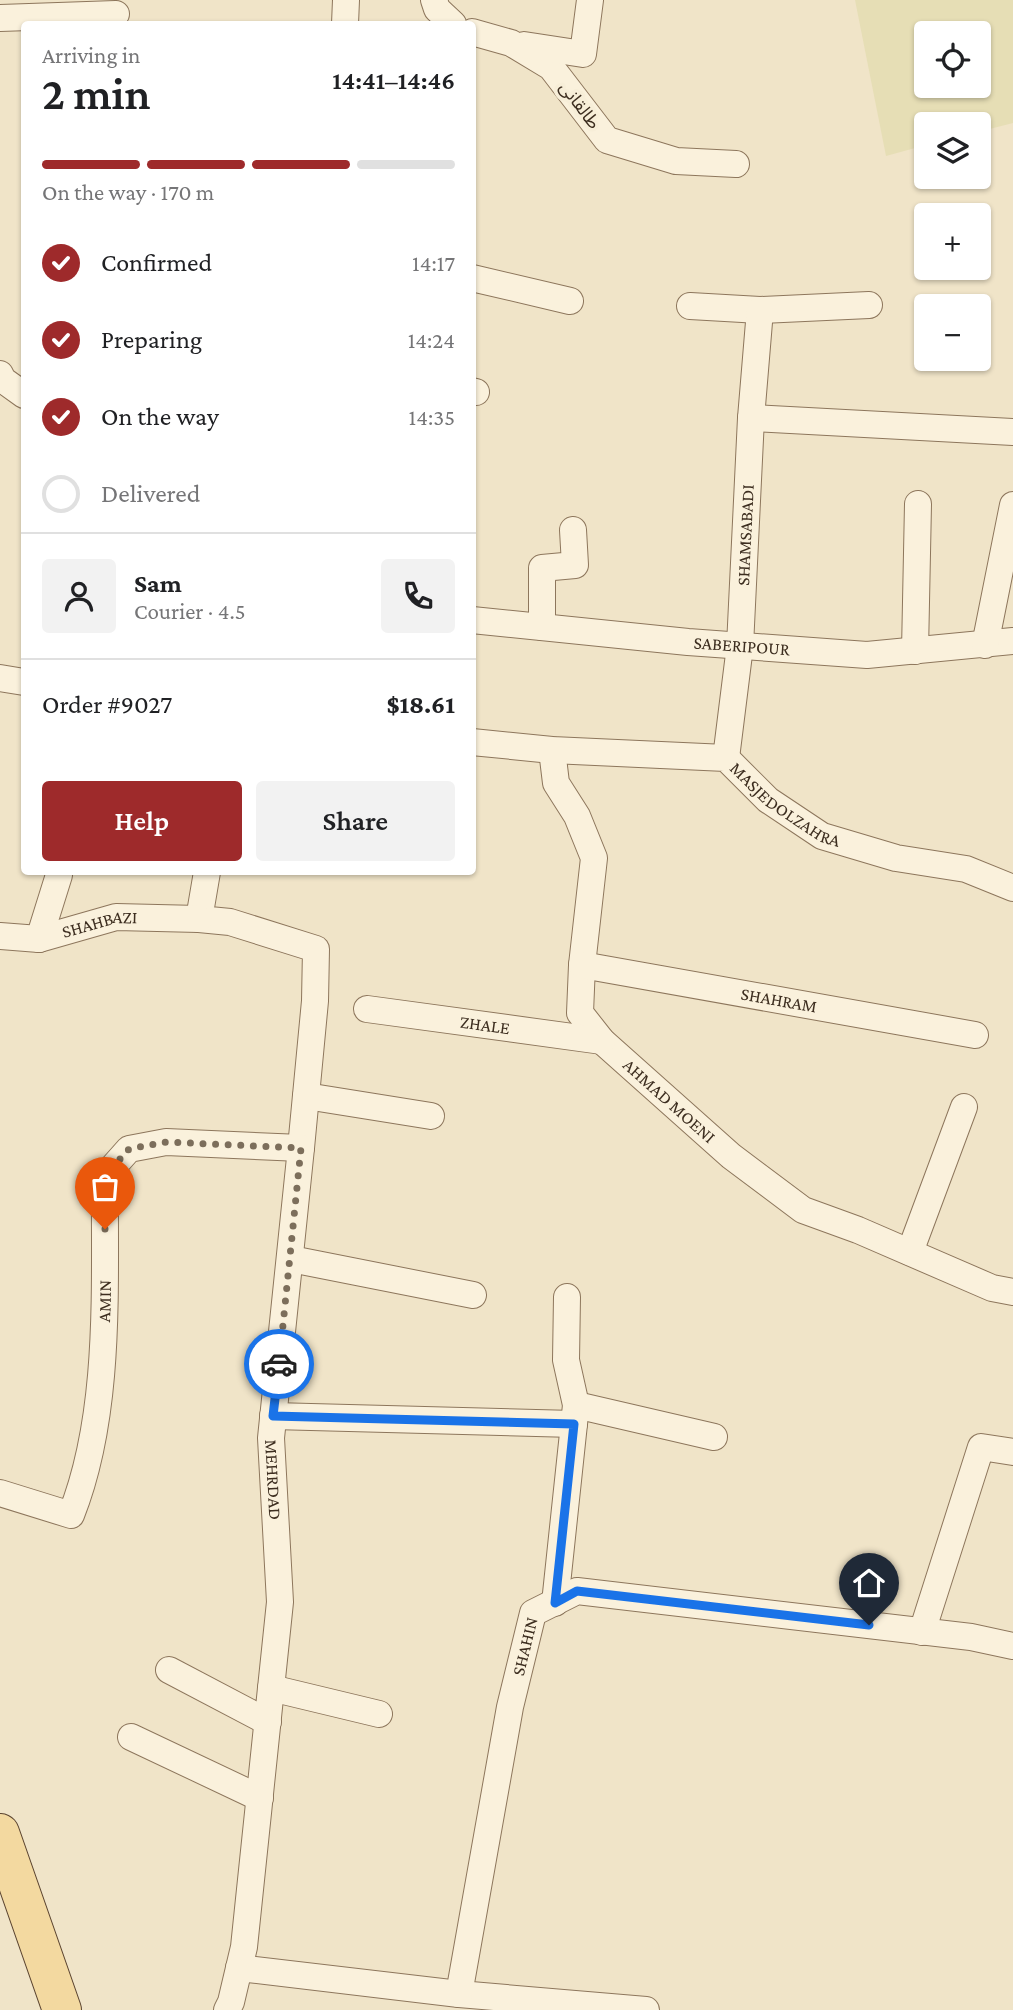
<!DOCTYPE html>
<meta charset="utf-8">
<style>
body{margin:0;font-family:"Crimson Pro","Noto Sans Arabic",serif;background:#f2f2f2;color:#202124;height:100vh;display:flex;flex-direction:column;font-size:26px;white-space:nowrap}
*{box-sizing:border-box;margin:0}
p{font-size:23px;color:#757577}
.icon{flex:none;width:38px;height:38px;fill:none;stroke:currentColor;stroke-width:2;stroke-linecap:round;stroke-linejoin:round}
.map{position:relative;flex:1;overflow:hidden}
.panel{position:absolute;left:21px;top:21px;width:455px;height:854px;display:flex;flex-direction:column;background:#fff;border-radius:7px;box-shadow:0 2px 5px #0004}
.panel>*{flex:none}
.fabs{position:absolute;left:914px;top:21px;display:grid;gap:14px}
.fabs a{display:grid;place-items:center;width:77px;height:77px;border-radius:7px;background:#fff;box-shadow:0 2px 5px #0004;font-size:35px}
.pin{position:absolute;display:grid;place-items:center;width:60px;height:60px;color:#fff;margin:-72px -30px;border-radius:50% 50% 50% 0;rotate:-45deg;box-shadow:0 0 7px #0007}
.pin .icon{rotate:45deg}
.courier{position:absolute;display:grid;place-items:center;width:70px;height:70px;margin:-35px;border:5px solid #1a73e8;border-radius:50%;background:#fff;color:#222;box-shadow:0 2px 9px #0007}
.summary em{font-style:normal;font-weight:600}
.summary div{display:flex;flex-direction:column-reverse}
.summary{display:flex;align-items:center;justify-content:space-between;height:119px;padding:0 21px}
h1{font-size:46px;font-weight:600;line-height:52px}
.bar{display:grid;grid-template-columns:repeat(4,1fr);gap:10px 7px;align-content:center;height:84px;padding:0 21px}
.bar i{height:9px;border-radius:5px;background:#e0e0e0}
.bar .selected{background:#9e2a2b}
.bar p{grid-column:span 4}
.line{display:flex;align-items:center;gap:18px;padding:0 21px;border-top:2px solid #e0e0e0}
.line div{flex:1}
.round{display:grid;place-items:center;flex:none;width:74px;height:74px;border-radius:7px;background:#f2f2f2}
ol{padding:0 21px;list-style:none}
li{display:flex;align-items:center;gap:21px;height:77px}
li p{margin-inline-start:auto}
li .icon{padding:7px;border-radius:50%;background:#9e2a2b;color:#fff;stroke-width:4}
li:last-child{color:#757577}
li i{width:38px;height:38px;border:4px solid #e0e0e0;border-radius:50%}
.action{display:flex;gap:14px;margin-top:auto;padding:14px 21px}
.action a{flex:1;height:80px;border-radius:7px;background:#9e2a2b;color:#fff;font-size:28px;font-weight:600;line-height:80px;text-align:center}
.action a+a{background:#f2f2f2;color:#202124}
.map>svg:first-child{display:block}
.farmland{fill:#e6deb5;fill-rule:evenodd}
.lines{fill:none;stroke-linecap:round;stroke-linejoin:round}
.street-casing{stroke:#8d765c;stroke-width:28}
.primary-casing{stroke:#5b4430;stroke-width:40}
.street{stroke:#faf1dc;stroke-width:26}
.primary{stroke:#f3d9a0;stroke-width:38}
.done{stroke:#7c6e5b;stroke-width:7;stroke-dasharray:0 12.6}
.route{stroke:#1a73e8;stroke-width:9}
.labels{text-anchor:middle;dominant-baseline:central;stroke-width:7;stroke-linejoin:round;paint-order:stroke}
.street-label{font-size:18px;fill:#3d2e20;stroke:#f7eed8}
</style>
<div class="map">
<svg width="1013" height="2010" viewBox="0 0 1013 2010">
<rect width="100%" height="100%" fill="#f0e4c8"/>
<!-- farmland -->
<path class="farmland" d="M855 0H1013V123L978 132V124H926V145L886 156ZM926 33H978V86H926Z"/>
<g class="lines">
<!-- street casing -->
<g class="street-casing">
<g id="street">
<polyline points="434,0 437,9 453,24"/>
<polyline points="0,18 116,14"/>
<polyline points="345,24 346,0"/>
<polyline points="472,32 511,43 551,67 607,140 676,161 736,164"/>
<polyline points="524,45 583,54 590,0"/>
<polyline points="472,278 570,301"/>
<polyline points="690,306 760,310 869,305"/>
<polyline points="0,374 3,380 24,395"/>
<polyline points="472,391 476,392"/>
<polyline points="751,418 1013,432"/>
<path id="s1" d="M472 620 688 642 867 655 1013 641"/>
<polyline points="542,627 542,568 575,565 573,530"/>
<polyline points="985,645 1013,505"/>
<polyline points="915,651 918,504"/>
<polyline points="0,678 24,682"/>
<path id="s2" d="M472 742 552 750 726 758 768 800 822 836 896 858 966 869 1013 888"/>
<path id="s3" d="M552 750 556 783 577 816 594 858 582 965 580 1013 602 1041 731 1156 803 1210 858 1230 992 1288 1013 1292"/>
<path id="s4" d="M726 758 740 646 751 418 760 310"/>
<path id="s5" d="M207 872 199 919 230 922 316 949 315 1001 301 1148 271 1438 280 1602 244 1947 231 2002 227 2010"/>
<path id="s6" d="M0 936 39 939 116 917 199 919"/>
<polyline points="39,939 59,875"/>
<path id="s7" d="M582 965 975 1035"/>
<path id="s8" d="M367 1009 602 1041"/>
<polyline points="306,1096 431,1116"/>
<polyline points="910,1252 964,1107"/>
<polyline points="291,1259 473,1295"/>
<polyline points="576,1405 714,1437"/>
<polyline points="273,1416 574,1424"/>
<path id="s9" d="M0 1493 71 1515C112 1412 104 1285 105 1176L129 1149 166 1142 301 1148"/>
<polyline points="555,1603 576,1405 566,1360 567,1297"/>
<polyline points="922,1632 981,1447 1013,1452"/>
<polyline points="169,1670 268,1722"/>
<polyline points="271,1688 379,1714"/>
<polyline points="131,1737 260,1798"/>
<polyline points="239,1968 459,1994 646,2010"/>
<path id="s10" d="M459 1994 510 1707 533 1613 577 1591 971 1637 1013 1646"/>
</g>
</g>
<!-- primary casing -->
<g class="primary-casing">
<polyline id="primary" points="0,1833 62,2010"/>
</g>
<!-- street -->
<use href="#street" class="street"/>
<!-- primary -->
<use href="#primary" class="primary"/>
</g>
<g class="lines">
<!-- done -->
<polyline class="done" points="105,1229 105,1176 129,1149 166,1142 301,1148 279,1364"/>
<!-- route -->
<polyline class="route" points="279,1364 273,1416 574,1424 555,1603 577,1591 869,1625"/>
</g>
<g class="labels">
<!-- street labels -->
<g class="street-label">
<text transform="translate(580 105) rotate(53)">طالقانی</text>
<text stroke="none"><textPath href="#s4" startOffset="224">SHAMSABADI</textPath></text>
<text stroke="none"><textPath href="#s1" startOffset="271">SABERIPOUR</textPath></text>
<text stroke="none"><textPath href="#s2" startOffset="331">MASJEDOLZAHRA</textPath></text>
<text stroke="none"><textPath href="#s6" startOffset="102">SHAHBAZI</textPath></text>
<text stroke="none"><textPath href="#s7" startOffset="200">SHAHRAM</textPath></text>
<text stroke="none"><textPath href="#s8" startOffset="119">ZHALE</textPath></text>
<text stroke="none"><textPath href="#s3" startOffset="399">AHMAD MOENI</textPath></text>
<text stroke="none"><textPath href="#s9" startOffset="292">AMIN</textPath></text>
<text stroke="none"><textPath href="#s5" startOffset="702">MEHRDAD</textPath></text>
<text stroke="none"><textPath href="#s10" startOffset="354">SHAHIN</textPath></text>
</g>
</g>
</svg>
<div class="fabs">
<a><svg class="icon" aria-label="locate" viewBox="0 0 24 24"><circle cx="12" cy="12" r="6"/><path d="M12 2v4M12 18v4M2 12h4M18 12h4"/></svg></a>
<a><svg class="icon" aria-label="layers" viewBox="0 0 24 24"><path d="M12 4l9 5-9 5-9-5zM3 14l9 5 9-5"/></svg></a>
<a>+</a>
<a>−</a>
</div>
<div class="pin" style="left:105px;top:1229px;background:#ea580c"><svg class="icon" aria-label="bag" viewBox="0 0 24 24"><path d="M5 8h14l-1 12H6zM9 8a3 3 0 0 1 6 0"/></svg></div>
<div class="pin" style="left:869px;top:1625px;background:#1f2937"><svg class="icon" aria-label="home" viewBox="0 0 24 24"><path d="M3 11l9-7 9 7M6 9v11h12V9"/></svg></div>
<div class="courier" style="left:279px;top:1364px"><svg class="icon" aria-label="car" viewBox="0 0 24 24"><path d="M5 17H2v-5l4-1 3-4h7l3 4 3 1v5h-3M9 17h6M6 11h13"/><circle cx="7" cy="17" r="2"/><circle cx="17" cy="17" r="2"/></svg></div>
<section class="panel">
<div class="summary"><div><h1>2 min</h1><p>Arriving in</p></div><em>14:41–14:46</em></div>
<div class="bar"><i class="selected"></i><i class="selected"></i><i class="selected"></i><i></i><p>On the way · 170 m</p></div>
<ol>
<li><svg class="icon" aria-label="check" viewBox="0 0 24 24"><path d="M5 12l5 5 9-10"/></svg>Confirmed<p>14:17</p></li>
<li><svg class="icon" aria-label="check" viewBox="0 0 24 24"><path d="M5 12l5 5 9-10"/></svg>Preparing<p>14:24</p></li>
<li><svg class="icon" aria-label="check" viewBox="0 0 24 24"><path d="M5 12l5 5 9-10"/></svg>On the way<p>14:35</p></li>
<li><i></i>Delivered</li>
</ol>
<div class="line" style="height:126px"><a class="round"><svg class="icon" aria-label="person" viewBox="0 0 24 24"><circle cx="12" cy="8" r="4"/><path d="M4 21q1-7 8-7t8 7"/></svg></a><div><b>Sam</b><p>Courier · 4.5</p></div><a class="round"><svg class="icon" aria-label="phone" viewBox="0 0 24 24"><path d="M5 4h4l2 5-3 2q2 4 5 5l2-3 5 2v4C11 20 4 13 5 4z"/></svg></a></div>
<div class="line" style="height:91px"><div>Order #9027</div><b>$18.61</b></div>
<div class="action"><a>Help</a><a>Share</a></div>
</section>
</div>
